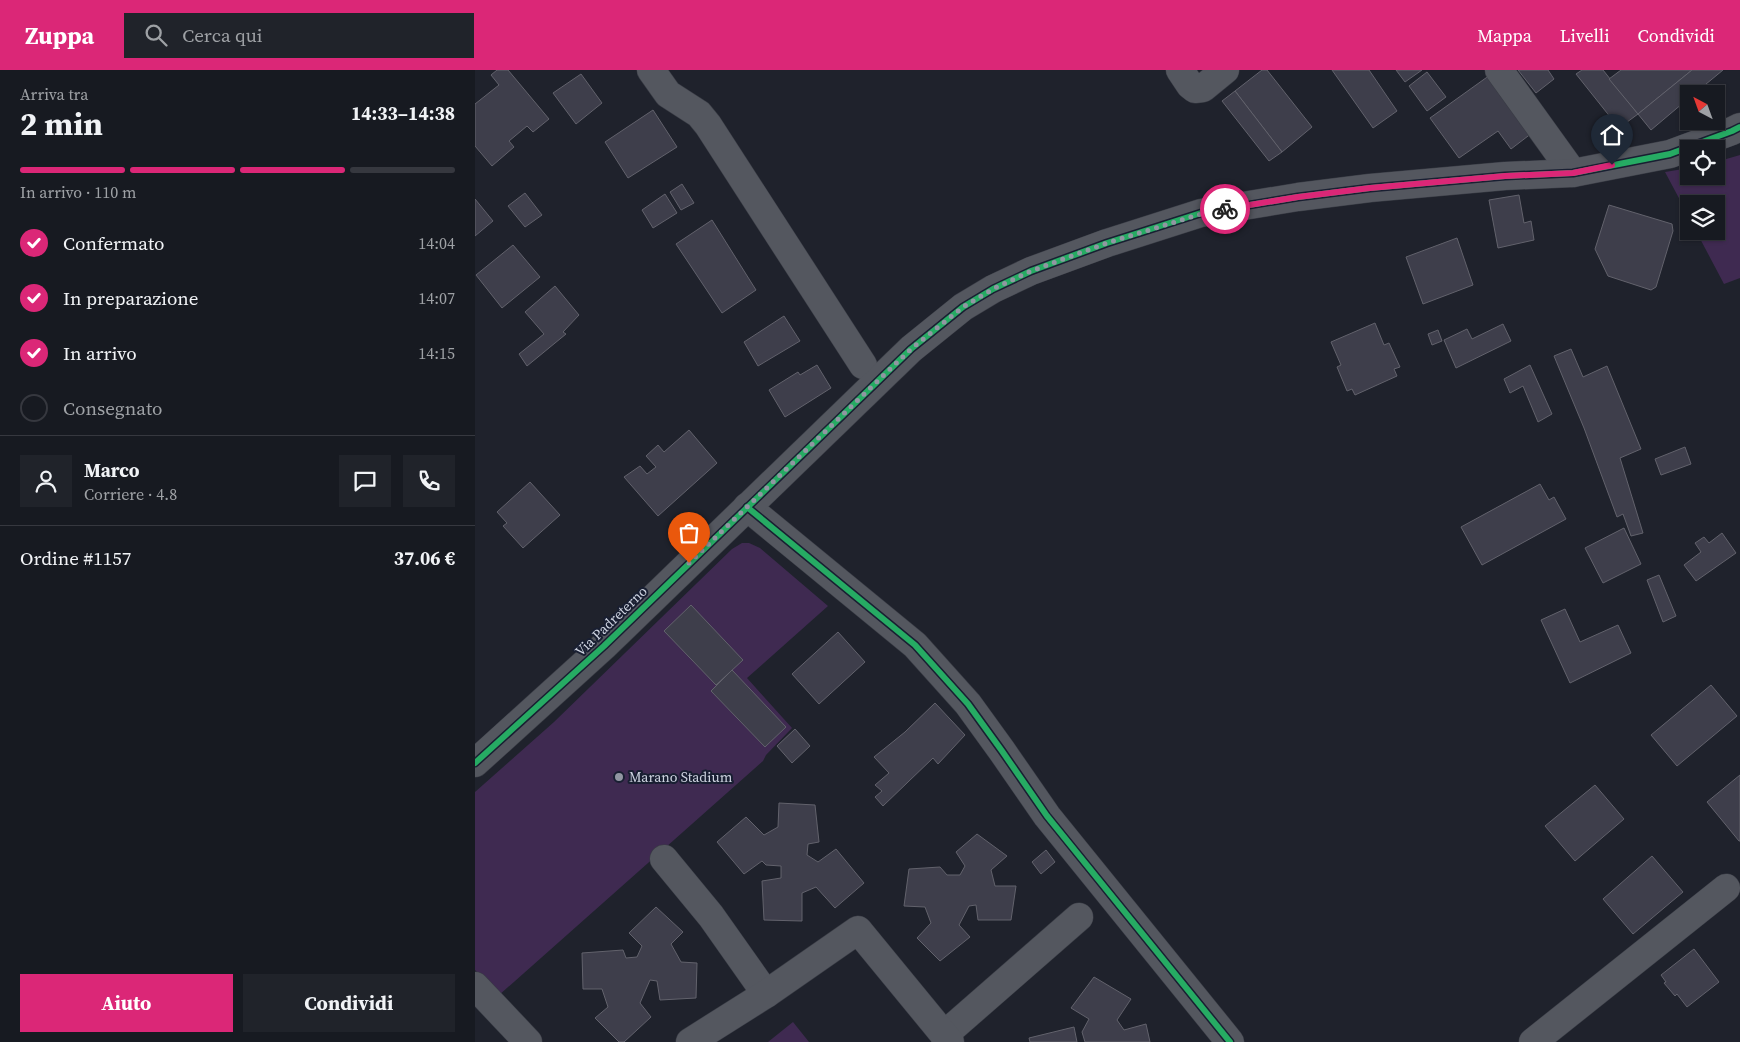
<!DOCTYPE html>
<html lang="it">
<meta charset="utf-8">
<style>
body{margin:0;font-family:"Source Serif 4",serif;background:#20232a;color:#f1f3f6;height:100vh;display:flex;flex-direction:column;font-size:19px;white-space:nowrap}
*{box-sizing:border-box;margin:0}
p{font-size:16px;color:#9ea1a5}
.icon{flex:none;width:28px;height:28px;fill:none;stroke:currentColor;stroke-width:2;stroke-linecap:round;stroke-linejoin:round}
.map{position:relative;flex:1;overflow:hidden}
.drawer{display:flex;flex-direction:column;background:#171a21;width:475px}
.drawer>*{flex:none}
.needle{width:32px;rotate:319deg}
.tools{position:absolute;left:1205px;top:15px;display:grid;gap:10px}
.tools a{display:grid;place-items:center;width:45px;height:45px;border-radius:0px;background:#171a21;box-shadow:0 1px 4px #0004,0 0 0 1px #36383f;font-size:25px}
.pin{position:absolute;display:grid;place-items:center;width:42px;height:42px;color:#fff;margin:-51px -21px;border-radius:50% 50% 50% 0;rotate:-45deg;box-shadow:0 0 5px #0007}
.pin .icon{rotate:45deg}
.courier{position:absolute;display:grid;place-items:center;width:50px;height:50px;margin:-25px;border:4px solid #db2777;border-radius:50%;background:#fff;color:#222;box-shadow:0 1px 6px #0007}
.headline em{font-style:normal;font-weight:700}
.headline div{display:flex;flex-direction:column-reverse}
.headline{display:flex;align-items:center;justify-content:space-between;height:85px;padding:0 20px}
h1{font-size:32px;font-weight:700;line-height:38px}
.bar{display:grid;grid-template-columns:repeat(4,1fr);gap:8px 5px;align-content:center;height:60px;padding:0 20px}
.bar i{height:6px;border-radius:4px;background:#36383f}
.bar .active{background:#db2777}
.bar p{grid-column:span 4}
.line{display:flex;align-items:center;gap:12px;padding:0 20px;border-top:1px solid #36383f}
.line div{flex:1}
.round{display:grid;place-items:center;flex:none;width:52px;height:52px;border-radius:0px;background:#20232a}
ol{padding:0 20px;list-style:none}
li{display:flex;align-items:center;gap:15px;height:55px}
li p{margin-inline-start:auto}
li .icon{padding:5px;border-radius:50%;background:#db2777;color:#fff;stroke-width:4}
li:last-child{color:#9ea1a5}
li i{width:28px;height:28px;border:2px solid #36383f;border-radius:50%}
.cta{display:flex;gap:10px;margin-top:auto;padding:10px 20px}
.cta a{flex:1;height:58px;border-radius:0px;background:#db2777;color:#fff;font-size:20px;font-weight:700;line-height:58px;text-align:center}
.cta a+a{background:#20232a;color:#f1f3f6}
header{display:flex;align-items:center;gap:30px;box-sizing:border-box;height:70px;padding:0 25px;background:#db2777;color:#fff}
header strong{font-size:24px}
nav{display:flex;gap:28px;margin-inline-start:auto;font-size:18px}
.search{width:350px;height:45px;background:#20232a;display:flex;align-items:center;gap:12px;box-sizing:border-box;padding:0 18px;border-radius:0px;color:#9ea1a5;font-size:19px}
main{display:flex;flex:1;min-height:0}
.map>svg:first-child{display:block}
.green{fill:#3f2a51}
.building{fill:#3e3e4b;stroke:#62626c}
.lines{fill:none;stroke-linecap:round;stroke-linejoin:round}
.minor-casing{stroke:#393c45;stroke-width:29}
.minor{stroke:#54575f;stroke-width:28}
.cycleway-casing{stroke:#191f32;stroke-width:9}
.cycleway{stroke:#26ab63;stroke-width:6}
.done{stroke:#9196a2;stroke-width:5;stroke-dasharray:0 9}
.route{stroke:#db2777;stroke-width:6}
.poi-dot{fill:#9196a2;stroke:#191f32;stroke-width:2}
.labels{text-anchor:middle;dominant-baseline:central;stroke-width:4;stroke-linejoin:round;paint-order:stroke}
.street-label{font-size:14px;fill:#cfd4e1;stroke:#191f32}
.poi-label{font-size:14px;fill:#cfd4e1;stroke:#191f32;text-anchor:start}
</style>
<header>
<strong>Zuppa</strong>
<div class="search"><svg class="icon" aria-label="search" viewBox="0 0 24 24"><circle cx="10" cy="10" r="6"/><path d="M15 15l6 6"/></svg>Cerca qui</div>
<nav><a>Mappa</a><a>Livelli</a><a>Condividi</a></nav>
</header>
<main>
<section class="drawer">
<div class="headline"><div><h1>2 min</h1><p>Arriva tra</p></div><em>14:33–14:38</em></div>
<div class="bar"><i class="active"></i><i class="active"></i><i class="active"></i><i></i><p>In arrivo · 110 m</p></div>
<ol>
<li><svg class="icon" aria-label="check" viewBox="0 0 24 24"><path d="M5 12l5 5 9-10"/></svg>Confermato<p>14:04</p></li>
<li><svg class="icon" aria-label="check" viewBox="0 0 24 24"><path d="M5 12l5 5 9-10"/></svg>In preparazione<p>14:07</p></li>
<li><svg class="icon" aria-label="check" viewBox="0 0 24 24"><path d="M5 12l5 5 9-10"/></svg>In arrivo<p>14:15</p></li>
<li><i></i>Consegnato</li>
</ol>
<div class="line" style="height:90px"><a class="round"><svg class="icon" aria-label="person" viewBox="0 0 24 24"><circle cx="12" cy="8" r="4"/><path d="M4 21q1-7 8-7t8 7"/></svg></a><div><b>Marco</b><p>Corriere · 4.8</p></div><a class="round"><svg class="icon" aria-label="chat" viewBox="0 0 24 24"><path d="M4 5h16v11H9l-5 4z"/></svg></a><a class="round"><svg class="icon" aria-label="phone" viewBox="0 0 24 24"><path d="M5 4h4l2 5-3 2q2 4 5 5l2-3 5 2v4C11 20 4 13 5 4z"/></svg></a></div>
<div class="line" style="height:65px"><div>Ordine #1157</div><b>37.06 €</b></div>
<div class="cta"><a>Aiuto</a><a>Condividi</a></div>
</section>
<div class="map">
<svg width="1265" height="972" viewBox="0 0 1265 972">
<rect width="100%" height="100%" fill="#1f222c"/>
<!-- green -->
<g class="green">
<polygon points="1265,85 1265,208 1249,214 1221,161 1241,161 1241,134 1214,134 1214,147 1190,102 1214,98 1214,106 1241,106 1241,92"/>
<polygon points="267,473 274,473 285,478 353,536 272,608 317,658 291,685 288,691 23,926 0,900 0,722 79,652 257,479"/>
<polygon points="318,952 334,972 293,972"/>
</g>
<!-- building -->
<g class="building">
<polygon points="22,0 33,0 74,49 58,62 52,56 34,71 39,77 17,96 0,76 0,34 24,15 16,5"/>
<polygon points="787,0 792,0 837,57 807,82 760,21"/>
<polygon points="857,0 894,0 922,41 898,58"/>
<polygon points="921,0 947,0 930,12"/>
<polygon points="1043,0 1073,0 1079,9 1061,23"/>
<polygon points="1107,0 1128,0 1163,44 1144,58 1101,4"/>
<polygon points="1146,0 1217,0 1163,44 1134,9"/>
<polygon points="1217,0 1248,0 1219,24 1214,24 1214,28 1176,60 1163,44"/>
<polygon points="952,2 971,27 952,41 934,16"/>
<polygon points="106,4 127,33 101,54 78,23"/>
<polygon points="1015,5 1057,63 1036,79 1023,61 984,88 955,48"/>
<polygon points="760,21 807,82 794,91 747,31"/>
<polygon points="178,40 202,77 153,108 130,72"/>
<polygon points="207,114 219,133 206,140 195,122"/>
<polygon points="50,123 67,145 50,157 33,136"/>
<polygon points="190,124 202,143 178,158 167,140"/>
<polygon points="1044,125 1049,153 1056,151 1059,170 1023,178 1014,130"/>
<polygon points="0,129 18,151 0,166"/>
<polygon points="1134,135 1197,154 1198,161 1181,217 1176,220 1133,206 1120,179"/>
<polygon points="237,150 281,220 247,243 201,174"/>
<polygon points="982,168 998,215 948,234 931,187"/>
<polygon points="38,175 65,207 27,238 1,205"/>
<polygon points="80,216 104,245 88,262 91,264 52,296 44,284 69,264 50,242"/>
<polygon points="309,246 325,271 283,296 269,272"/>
<polygon points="900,253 909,275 914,273 925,297 919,299 922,306 880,325 877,319 872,321 862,297 866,295 856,272"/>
<polygon points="1028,254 1036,271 981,298 969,270 992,259 997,269"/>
<polygon points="963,260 967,271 957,275 953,264"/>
<polygon points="1096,279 1108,307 1132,296 1166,379 1145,388 1168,463 1156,466 1148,444 1142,447 1109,358 1079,286"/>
<polygon points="342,295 356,318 310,347 294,320 323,302 325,305"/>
<polygon points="1055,295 1077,344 1063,352 1048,316 1035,323 1029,309"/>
<polygon points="214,360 242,393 183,446 149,407 165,396 172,404 181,397 171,386 183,375 189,382"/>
<polygon points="1210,377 1216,394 1186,405 1180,389"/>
<polygon points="55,412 85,445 48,478 28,456 32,453 22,442"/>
<polygon points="1065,414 1074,430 1079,427 1091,449 1007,495 986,457"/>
<polygon points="1149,458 1166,494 1128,513 1110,478"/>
<polygon points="1247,463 1261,483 1221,511 1209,495 1226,482 1220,473 1229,467 1234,473"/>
<polygon points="1184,505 1201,546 1188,552 1172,510"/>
<polygon points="216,535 268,590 241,615 189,561"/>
<polygon points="1090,539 1105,572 1143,555 1156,583 1095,613 1066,550"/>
<polygon points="363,562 390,592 344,634 317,604"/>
<polygon points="257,600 311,657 290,677 236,621"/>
<polygon points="1236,615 1262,646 1202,696 1176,665"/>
<polygon points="460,633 490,665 463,694 458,688 408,736 400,727 407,721 400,715 414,703 399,687 430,662"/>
<polygon points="320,659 335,676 317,693 302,676"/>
<polygon points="1265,705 1265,771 1264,771 1232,732"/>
<polygon points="1120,715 1149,749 1100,791 1070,756"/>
<polygon points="304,733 340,735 344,772 333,774 332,785 343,792 361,779 389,813 360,838 341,817 327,823 327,851 289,850 287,811 306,808 306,796 291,795 287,791 269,804 242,772 271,747 289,765 303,757"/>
<polygon points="502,764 532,786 516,800 520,816 541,816 536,850 503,850 501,835 494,836 484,855 495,867 465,891 442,868 456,853 450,837 429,836 434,799 465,797 472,805 485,805 490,796 481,782"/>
<polygon points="571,780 580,792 566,804 557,792"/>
<polygon points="1177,786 1208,822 1158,864 1128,829"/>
<polygon points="181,837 208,862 196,874 206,892 222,893 221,928 185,930 182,911 175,910 165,933 176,947 149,972 144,972 120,948 133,937 127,919 108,919 107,883 148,880 151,888 162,887 167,876 154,863"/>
<polygon points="1219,879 1244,912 1212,937 1202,924 1200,926 1189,913 1191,912 1186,905"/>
<polygon points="619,907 656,929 642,950 649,960 671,954 675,972 610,972 607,962 614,949 596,938"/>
<polygon points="599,957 602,972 555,972 554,968"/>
</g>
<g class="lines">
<!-- minor casing -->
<g class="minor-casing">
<g id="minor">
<polyline points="176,0 193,24 224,44 233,55 388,295"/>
<polyline points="705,0 715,15 720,19 728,18 750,0"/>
<polyline points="1024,0 1098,103"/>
<polyline points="272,437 440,575 493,634 527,681 572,746 755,972"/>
<polyline points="0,693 129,576 436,279 488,237 518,219 556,201 632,173 726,143 823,127 895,118 1030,106 1098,103 1195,84 1257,61 1265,57"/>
<polyline points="189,789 236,846 291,924"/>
<polyline points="0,916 53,972"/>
<polyline points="469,965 604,847"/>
<polyline points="215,972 291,924 383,860 475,972"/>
<polyline points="1058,972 1251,818"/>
</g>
</g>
<!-- minor -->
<use href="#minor" class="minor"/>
<!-- cycleway casing -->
<g class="cycleway-casing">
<g id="cycleway">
<polyline points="272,437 440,575 493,634 527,681 572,746 755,972"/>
<polyline points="0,693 129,576 436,279 488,237 518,219 556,201 632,173 726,143 823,127 895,118 1030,106 1098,103 1195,84 1257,61 1265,57"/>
</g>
</g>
<!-- cycleway -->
<use href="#cycleway" class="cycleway"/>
</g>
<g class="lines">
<!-- done -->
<polyline class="done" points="214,493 436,279 488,237 518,219 556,201 632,173 726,144 750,139"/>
<!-- route -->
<polyline class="route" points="750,139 823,127 895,118 1030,106 1098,103 1137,95"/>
</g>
<!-- markers -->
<circle class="poi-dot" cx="144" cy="707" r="5"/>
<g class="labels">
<!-- street labels -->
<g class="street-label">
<text transform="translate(136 551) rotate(-44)">Via Padreterno</text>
</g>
<!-- poi labels -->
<g class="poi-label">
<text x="154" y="707">Marano Stadium</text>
</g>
</g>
</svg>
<div class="tools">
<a><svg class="needle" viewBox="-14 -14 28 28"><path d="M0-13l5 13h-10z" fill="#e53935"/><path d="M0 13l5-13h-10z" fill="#9ea1a5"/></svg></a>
<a><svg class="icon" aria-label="locate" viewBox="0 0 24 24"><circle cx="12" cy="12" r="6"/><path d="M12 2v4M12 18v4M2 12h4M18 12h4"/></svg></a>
<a><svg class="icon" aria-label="layers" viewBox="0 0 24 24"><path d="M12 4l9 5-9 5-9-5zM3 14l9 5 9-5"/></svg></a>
</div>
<div class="pin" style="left:214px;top:493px;background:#ea580c"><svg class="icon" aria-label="bag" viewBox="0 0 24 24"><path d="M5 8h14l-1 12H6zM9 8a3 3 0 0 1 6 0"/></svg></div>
<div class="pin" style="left:1137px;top:95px;background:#1f2937"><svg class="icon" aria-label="home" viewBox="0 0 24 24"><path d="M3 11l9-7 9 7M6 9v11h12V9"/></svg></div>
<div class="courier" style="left:750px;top:139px"><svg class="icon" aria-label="bike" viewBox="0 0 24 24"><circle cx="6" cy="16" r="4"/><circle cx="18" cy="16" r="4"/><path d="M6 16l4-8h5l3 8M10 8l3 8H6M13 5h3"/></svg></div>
</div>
</main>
